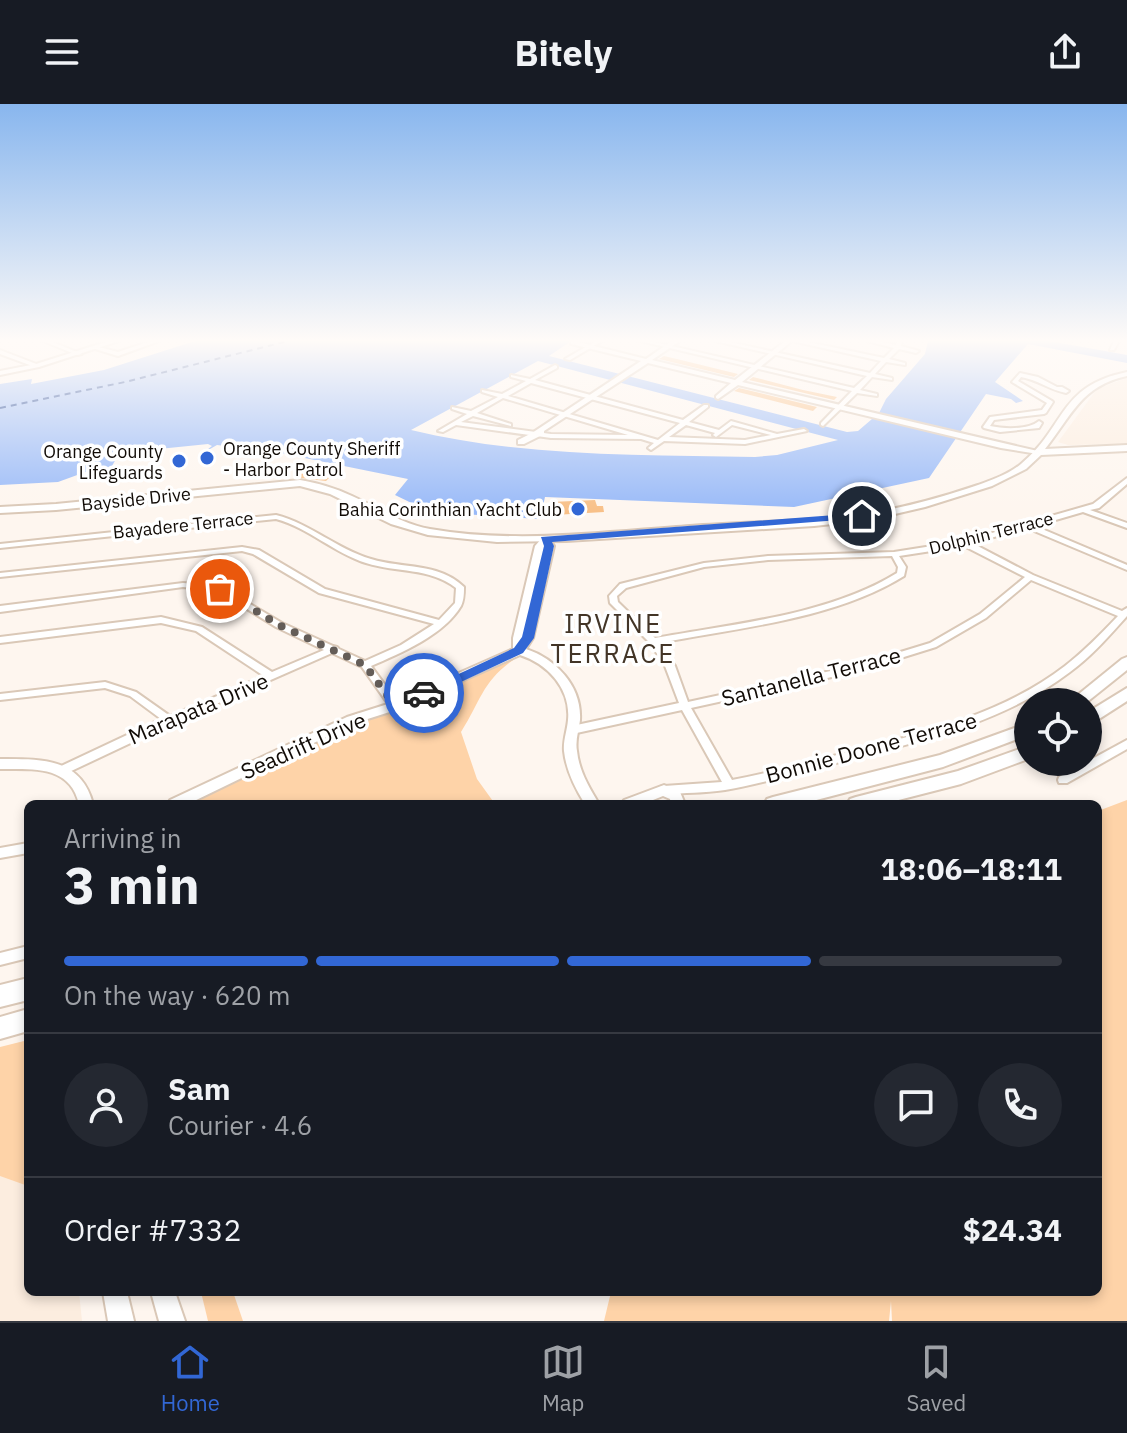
<!DOCTYPE html>
<meta charset="utf-8">
<style>
body{margin:0;font-family:"IBM Plex Sans",sans-serif;background:#242831;color:#f1f3f6;height:100vh;display:flex;flex-direction:column;font-size:30px;white-space:nowrap}
*{box-sizing:border-box;margin:0}
p{font-size:26px;color:#9ea1a6}
.icon{flex:none;width:44px;height:44px;fill:none;stroke:currentColor;stroke-width:2;stroke-linecap:round;stroke-linejoin:round}
.map{position:relative;flex:1;overflow:hidden}
.panel{position:absolute;left:24px;top:696px;width:1078px;height:496px;display:flex;flex-direction:column;background:#171b24;border-radius:12px;box-shadow:0 4px 12px #0003}
.panel>*{flex:none}
.buttons{position:absolute;left:1014px;top:584px;display:grid;gap:16px}
.buttons a{display:grid;place-items:center;width:88px;height:88px;border-radius:50%;background:#171b24;box-shadow:0 4px 12px #0003;font-size:40px}
.pin{position:absolute;display:grid;place-items:center;width:68px;height:68px;color:#fff;margin:-34px;border:4px solid #fff;border-radius:50%;box-shadow:0 2px 8px #0007}
.courier{position:absolute;display:grid;place-items:center;width:80px;height:80px;margin:-40px;border:6px solid #3267d5;border-radius:50%;background:#fff;color:#222;box-shadow:0 2px 10px #0007}
.summary em{font-style:normal;font-weight:800}
.summary div{display:flex;flex-direction:column-reverse}
.summary{display:flex;align-items:center;justify-content:space-between;height:136px;padding:0 40px}
h1{font-size:52px;font-weight:800;line-height:60px}
.bar{display:grid;grid-template-columns:repeat(4,1fr);gap:12px 8px;align-content:center;height:96px;padding:0 40px}
.bar i{height:10px;border-radius:6px;background:#363941}
.bar .on{background:#3267d5}
.bar p{grid-column:span 4}
.line{display:flex;align-items:center;gap:20px;padding:0 40px;border-top:2px solid #363941}
.line div{flex:1}
.round{display:grid;place-items:center;flex:none;width:84px;height:84px;border-radius:42px;background:#242831}
header{display:flex;justify-content:space-between;align-items:center;height:104px;padding:0 40px;background:#171b24;font-size:36px;font-weight:800}
.tab-bar{display:flex;justify-content:space-around;align-items:center;height:112px;border-top:2px solid #363941;background:#171b24;font-size:22px;color:#9ea1a6}
.tab-bar a{display:grid;justify-items:center;gap:4px}
.tab-bar .on{color:#3267d5}
.map>svg:first-child{display:block}
.built{fill:#fceddf}
.green{fill:#fed3a8}
.water{fill:#99baf8;fill-rule:evenodd}
.lines{fill:none;stroke-linecap:round;stroke-linejoin:round}
.ferry{stroke:#153d94;stroke-width:2;stroke-dasharray:6 5;stroke-linecap:butt}
.building{fill:#f8c088}
.minor-casing{stroke:#dac8b7;stroke-width:4}
.tertiary-casing{stroke:#dac8b7;stroke-width:4}
.secondary-casing{stroke:#dac8b7;stroke-width:4}
.trunk-casing{stroke:#dac8b7;stroke-width:4}
.minor{fill:#fff;fill-rule:evenodd}
.tertiary{fill:#fff;fill-rule:evenodd}
.secondary{fill:#fff;fill-rule:evenodd}
.trunk{fill:#fff;fill-rule:evenodd}
.route{fill:#3267d5}
.done{stroke:#645d58;stroke-width:8;stroke-dasharray:0 14.4}
.poi-dot{fill:#3267d5;stroke:#fff;stroke-width:3}
.labels{text-anchor:middle;dominant-baseline:central;stroke-width:7;stroke-linejoin:round;paint-order:stroke}
.far-poi-label{font-size:18px;fill:#110b06;stroke:#fff;text-anchor:end}
.far-street-label{font-size:18px;fill:#110b06;stroke:#fff}
.street-label{font-size:22px;fill:#110b06;stroke:#fff}
.quarter-label{font-size:26px;letter-spacing:2px;fill:#433527;stroke:#fff}
</style>
<header><svg class="icon" aria-label="menu" viewBox="0 0 24 24"><path d="M4 6h16M4 12h16M4 18h16"/></svg>Bitely<svg class="icon" aria-label="share" viewBox="0 0 24 24"><path d="M12 15V3M7 8l5-5 5 5M5 13v7h14v-7"/></svg></header>
<div class="map">
<svg width="1127" height="1217" viewBox="0 0 1127 1217">
<rect width="100%" height="100%" fill="#fef6ef"/>
<!-- built -->
<g class="built">
<polygon points="1127,274 1127,340 1068,341 1058,338 1097,285"/>
<polygon points="28,936 28,1188 79,1188 82,1217 0,1217 0,944"/>
</g>
<!-- green -->
<g class="green">
<path d="M516 554C482 577 482 595 461 628L477 675 495 700H187L353 619 399 604Z"/>
<polygon points="1127,696 1127,1217 892,1217 891,1197 889,1217 604,1217 611,1188 1098,1188 1098,707"/>
<polygon points="28,936 28,1082 0,1072 0,943"/>
<polygon points="201,1188 233,1188 243,1217 208,1217"/>
</g>
<!-- water -->
<path class="water" d="M195 237H571L549 252 847 328 858 327 879 309 886 295 925 250 928 237H1049L1127 251V259L1028 240 995 278 1023 297 1016 299 1011 295 986 290 929 374 794 403 545 393 540 415 430 408 395 391 408 375 275 348 217 341 203 349 212 342 208 340 90 352 117 353 112 362 104 367 91 366 58 378 0 381V280L32 275 31 280 104 266ZM538 257 838 336 777 351 755 353C640 351 523 353 411 326Z"/>
<g class="lines">
<!-- ferry -->
<polyline class="ferry" points="0,304 125,278 288,237"/>
</g>
<!-- building -->
<g class="building">
<polygon points="664,252 681,256 738,270 734,273 659,255"/>
<polygon points="753,273 803,286 837,293 834,296 749,276"/>
<polygon points="739,284 817,303 813,307 734,287"/>
<polygon points="309,363 328,365 337,366 326,377 293,373"/>
<polygon points="595,396 597,402 603,402 604,408 554,411 551,398"/>
</g>
<g class="lines">
<!-- minor casing -->
<g class="minor-casing">
<g id="minor">
<polygon points="43,237 50,237 82,250 77,251"/>
<polygon points="151,237 159,237 118,252 92,244 95,242 118,248"/>
<polygon points="596,237 602,237 570,256 565,255"/>
<polygon points="640,237 650,237 854,284 867,272 715,237 725,237 870,269 881,257 792,237 803,237 884,254 894,244 867,237 878,237 896,241 897,237 902,237 901,242 919,247 916,249 899,245 889,255 905,259 905,261 886,258 875,270 892,274 892,276 872,273 860,286 877,290 877,292 857,289 823,322 821,321 821,319 852,287"/>
<polygon points="1114,237 1119,237 1114,246 1110,246"/>
<polygon points="0,246 39,261 40,262 35,263 0,250"/>
<path d="M555 261 557 262V264L535 276 683 316 704 301H708V303L689 318 719 326 731 317 777 330 804 325 807 327 745 340 664 337 651 346 648 344 654 339 641 335 551 334 456 321 443 328 438 327 467 310 452 305V303L471 307 498 293 482 288V286L502 290 526 277 511 273V271L530 275ZM531 279 680 319 658 336 508 292ZM503 294 628 331 551 330 461 318 473 312 511 322V320L477 309ZM686 321 715 329 713 331 716 333 732 321 771 331 745 336 669 333Z"/>
<path d="M1020 269 1038 273 1057 283H1062L1069 287 1066 289C1050 286 1038 276 1021 273L1018 277 1052 297 1053 298 1046 309 1044 310 994 316 990 322C1004 325 1028 326 1039 317L1042 319 1039 324 1000 328 984 324 983 323 990 313 1042 306 1047 299 1012 278Z"/>
<path d="M1127 374V380L1099 404 1090 406 1127 419V424L1083 408 1035 422 1127 461V466L1027 424 972 439 1033 471 1122 507 1127 504V512C1109 532 1092 552 1070 568 1002 620 913 639 832 660 796 669 761 680 725 686 705 689 684 689 664 690L660 689 658 686 660 683 664 682 722 678 682 606 572 630 567 626 572 622 679 599 665 562 650 539 610 499 609 492 620 480 704 459 768 452 894 448 964 437 1093 400ZM964 442 1025 473 980 510 930 539 858 561 688 598 675 562 659 539C738 524 835 515 904 472L906 463 899 452ZM892 452 898 463 897 469C829 511 733 520 655 534L618 498 617 492 626 484 704 463 768 456ZM1031 476 1118 512C1101 530 1084 547 1065 562 999 613 912 632 833 652 799 660 766 670 732 676L691 604 859 567 936 543 986 514Z"/>
<path d="M276 411C311 420 337 445 371 455 403 465 438 458 464 483 464 489 464 496 461 502 444 531 401 549 371 562L399 600 400 602 399 604H391L362 563 332 549 173 619 67 669H59L58 666 59 663 161 615 130 592 105 584 0 596V590L105 578 136 588 170 612 264 572 196 527 161 519 0 539V533L161 513 202 523 272 568 324 546 276 523 218 487 183 483 0 508V502L183 479 220 482 282 519 333 542 337 543 339 545 365 557 401 541 434 520 319 489 253 450 242 447 0 473V469L242 443 259 446 325 485 439 516 455 499 456 484C429 463 397 469 366 459 334 449 309 424 276 415L0 444V440Z"/>
<polygon points="1127,636 1127,645 1067,679 1059,679 1058,676 1059,673"/>
<polygon points="28,739 28,749 0,754 0,744"/>
<polygon points="28,842 28,854 0,861 0,849"/>
</g>
</g>
<!-- tertiary casing -->
<g class="tertiary-casing">
<g id="tertiary">
<polygon points="109,237 119,237 39,263 0,271 0,267 36,260"/>
<polygon points="574,237 646,255 672,237 680,237 652,256 735,276 785,237 792,237 742,278 1042,348 1038,350 1001,344 738,281 718,295 716,294 716,292 731,279 648,259 544,327 544,330 524,340 518,340 518,336 532,329 641,257 571,240 571,238"/>
<path d="M545 433 548 434 554 442 533 534 526 545C556 555 582 582 580 616 579 626 575 636 577 647 579 667 589 683 599 700H585C575 684 566 666 564 647 563 637 567 627 568 616 571 585 548 560 520 551L399 605 355 619 188 700H168L170 696 347 613 391 599 513 545V534L535 442 542 434Z"/>
<path d="M0 655C40 655 81 653 93 700H79C70 661 33 665 0 665Z"/>
<polygon points="664,681 680,688 685,700 671,700 670,695 663,692 643,700 622,700 624,696"/>
</g>
</g>
<!-- secondary casing -->
<g class="secondary-casing">
<g id="secondary">
<path d="M1127 268V272C1081 282 1072 311 1045 345L1127 341V347L1041 351 1026 365 992 382 925 403 869 416 814 422 566 437 497 438 428 431 391 420 330 390 300 382 56 406 0 409V403L56 400 300 376C318 379 335 384 352 392 378 404 402 420 430 425 516 440 604 428 690 422 741 418 792 418 842 413 888 408 934 396 978 381 992 376 1009 370 1021 360 1066 323 1058 282 1127 268Z"/>
<polygon points="103,1188 127,1188 134,1217 108,1217"/>
<polygon points="151,1188 175,1188 185,1217 159,1217"/>
</g>
</g>
<!-- trunk casing -->
<g class="trunk-casing">
<g id="trunk">
<polygon points="1127,553 1127,566 1087,598 1069,598 1122,555"/>
<polygon points="1127,584 1127,597 1088,622 1088,608"/>
<polygon points="1028,619 1028,631 943,663 801,700 764,700 767,695 773,693 940,651"/>
<polygon points="1028,642 1028,655 961,680 883,700 847,700 850,695 856,693 958,667"/>
<polygon points="28,874 28,896 0,903 0,881"/>
<polygon points="28,905 28,927 0,935 0,913"/>
</g>
</g>
<!-- minor -->
<use href="#minor" class="minor"/>
<!-- tertiary -->
<use href="#tertiary" class="tertiary"/>
<!-- secondary -->
<use href="#secondary" class="secondary"/>
<!-- trunk -->
<use href="#trunk" class="trunk"/>
</g>
<!-- sky -->
<linearGradient id="sky" x2="0" y2="1"><stop stop-color="#88b6ee"/><stop offset="0.58" stop-color="#fffbf8"/><stop offset="1" stop-color="#fffbf8" stop-opacity="0"/></linearGradient>
<rect width="1127" height="408" fill="url(#sky)"/>
<!-- route -->
<polygon class="route" points="862,409 865,414 552,438 554,442 534,534 523,549 429,593 424,594 418,589 514,544 522,533 544,442 541,433"/>
<g class="lines">
<!-- done -->
<polyline class="done" points="220,485 279,521 365,561 395,602 424,589"/>
</g>
<!-- markers -->
<g class="poi-dot">
<circle cx="207" cy="354" r="8"/>
<circle cx="179" cy="357" r="8"/>
<circle cx="578" cy="405" r="8"/>
</g>
<g class="labels">
<!-- far-poi labels -->
<g class="far-poi-label">
<text x="223" y="344" text-anchor="start">Orange County Sheriff<tspan x="223" dy="21">- Harbor Patrol</tspan></text>
<text x="163" y="347">Orange County<tspan x="163" dy="21">Lifeguards</tspan></text>
<text x="562" y="405">Bahia Corinthian Yacht Club</text>
</g>
<!-- far-street labels -->
<g class="far-street-label">
<text transform="translate(136 395) rotate(-6)">Bayside Drive</text>
<text transform="translate(183 421) rotate(-6)">Bayadere Terrace</text>
<text transform="translate(991 429) rotate(-14)">Dolphin Terrace</text>
</g>
<!-- street labels -->
<g class="street-label">
<text transform="translate(811 572) rotate(-14)">Santanella Terrace</text>
<text transform="translate(198 604) rotate(-23)">Marapata Drive</text>
<text transform="translate(303 641) rotate(-24)">Seadrift Drive</text>
<text transform="translate(871 643) rotate(-15)">Bonnie Doone Terrace</text>
</g>
<!-- quarter labels -->
<g class="quarter-label">
<text x="613" y="519">IRVINE<tspan x="613" dy="30">TERRACE</tspan></text>
</g>
</g>
</svg>
<div class="buttons">
<a><svg class="icon" aria-label="locate" viewBox="0 0 24 24"><circle cx="12" cy="12" r="6"/><path d="M12 2v4M12 18v4M2 12h4M18 12h4"/></svg></a>
</div>
<div class="pin" style="left:220px;top:485px;background:#ea580c"><svg class="icon" aria-label="bag" viewBox="0 0 24 24"><path d="M5 8h14l-1 12H6zM9 8a3 3 0 0 1 6 0"/></svg></div>
<div class="pin" style="left:862px;top:412px;background:#1f2937"><svg class="icon" aria-label="home" viewBox="0 0 24 24"><path d="M3 11l9-7 9 7M6 9v11h12V9"/></svg></div>
<div class="courier" style="left:424px;top:589px"><svg class="icon" aria-label="car" viewBox="0 0 24 24"><path d="M5 17H2v-5l4-1 3-4h7l3 4 3 1v5h-3M9 17h6M6 11h13"/><circle cx="7" cy="17" r="2"/><circle cx="17" cy="17" r="2"/></svg></div>
<section class="panel">
<div class="summary"><div><h1>3 min</h1><p>Arriving in</p></div><em>18:06–18:11</em></div>
<div class="bar"><i class="on"></i><i class="on"></i><i class="on"></i><i></i><p>On the way · 620 m</p></div>
<div class="line" style="height:144px"><a class="round"><svg class="icon" aria-label="person" viewBox="0 0 24 24"><circle cx="12" cy="8" r="4"/><path d="M4 21q1-7 8-7t8 7"/></svg></a><div><b>Sam</b><p>Courier · 4.6</p></div><a class="round"><svg class="icon" aria-label="chat" viewBox="0 0 24 24"><path d="M4 5h16v11H9l-5 4z"/></svg></a><a class="round"><svg class="icon" aria-label="phone" viewBox="0 0 24 24"><path d="M5 4h4l2 5-3 2q2 4 5 5l2-3 5 2v4C11 20 4 13 5 4z"/></svg></a></div>
<div class="line" style="height:104px"><div>Order #7332</div><b>$24.34</b></div>
</section>
</div>
<nav class="tab-bar">
<a class="on"><svg class="icon" aria-label="home" viewBox="0 0 24 24"><path d="M3 11l9-7 9 7M6 9v11h12V9"/></svg>Home</a>
<a><svg class="icon" aria-label="map" viewBox="0 0 24 24"><path d="M3 6l6-2 6 2 6-2v14l-6 2-6-2-6 2zM9 4v14M15 6v14"/></svg>Map</a>
<a><svg class="icon" aria-label="saved" viewBox="0 0 24 24"><path d="M7 4h10v16l-5-4-5 4z"/></svg>Saved</a>
</nav>
